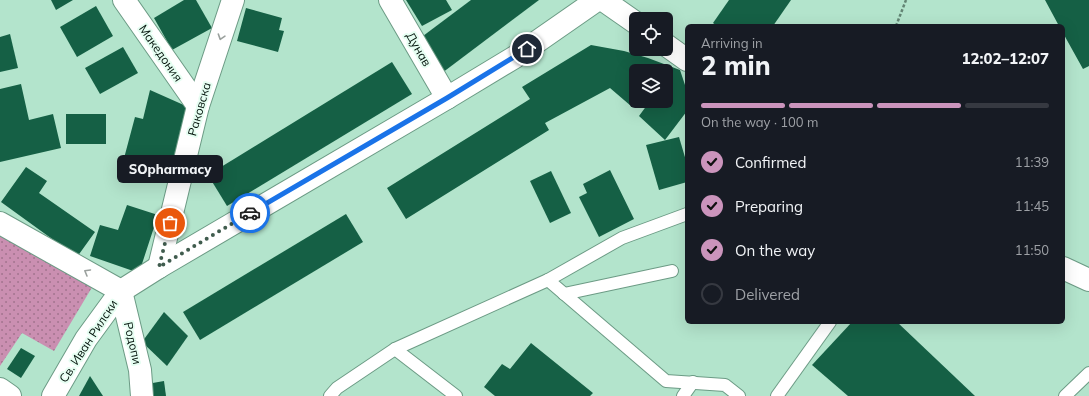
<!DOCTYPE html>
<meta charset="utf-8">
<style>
body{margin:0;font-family:Mulish,sans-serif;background:#20242c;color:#f1f3f6;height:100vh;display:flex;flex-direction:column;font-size:15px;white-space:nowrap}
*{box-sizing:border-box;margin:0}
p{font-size:13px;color:#9ea1a6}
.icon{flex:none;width:22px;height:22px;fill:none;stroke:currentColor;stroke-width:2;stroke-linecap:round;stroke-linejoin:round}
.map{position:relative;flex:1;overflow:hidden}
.sheet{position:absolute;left:685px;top:24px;width:380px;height:300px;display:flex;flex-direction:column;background:#171b24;border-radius:6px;box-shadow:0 4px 16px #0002}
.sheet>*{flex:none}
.tools{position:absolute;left:629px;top:12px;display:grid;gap:8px}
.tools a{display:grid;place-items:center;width:44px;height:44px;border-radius:6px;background:#171b24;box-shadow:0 4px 16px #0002;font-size:20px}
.pin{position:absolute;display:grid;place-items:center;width:34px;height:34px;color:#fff;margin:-17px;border:2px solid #fff;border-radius:50%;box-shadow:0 1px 4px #0007}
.courier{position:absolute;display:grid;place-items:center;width:40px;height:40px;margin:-20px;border:3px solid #1a73e8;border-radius:50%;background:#fff;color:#222;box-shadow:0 1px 5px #0007}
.bubble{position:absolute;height:28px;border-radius:6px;background:#171b24;box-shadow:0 4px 16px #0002;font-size:13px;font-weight:800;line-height:28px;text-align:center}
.summary em{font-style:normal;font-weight:800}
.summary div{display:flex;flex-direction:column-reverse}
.summary{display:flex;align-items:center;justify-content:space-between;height:68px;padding:0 16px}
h1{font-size:26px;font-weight:800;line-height:30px}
.bar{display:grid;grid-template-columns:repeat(4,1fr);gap:6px 4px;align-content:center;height:48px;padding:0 16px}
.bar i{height:5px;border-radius:3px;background:#363941}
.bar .active{background:#cb94bc}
.bar p{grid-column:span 4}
ol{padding:0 16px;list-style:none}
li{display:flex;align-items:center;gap:12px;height:44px}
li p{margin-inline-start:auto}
li .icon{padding:4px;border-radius:50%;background:#cb94bc;color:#111;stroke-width:4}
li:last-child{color:#9ea1a6}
li i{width:22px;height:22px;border:2px solid #363941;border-radius:50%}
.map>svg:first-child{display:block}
.park{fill:url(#park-dots)}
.building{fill:#156045}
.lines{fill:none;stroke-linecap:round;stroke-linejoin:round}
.service-casing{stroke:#6c9b85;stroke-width:14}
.minor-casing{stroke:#6c9b85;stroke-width:24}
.tertiary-casing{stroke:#6c9b85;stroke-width:24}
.path{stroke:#628473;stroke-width:2.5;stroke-dasharray:3 2;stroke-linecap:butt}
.service{stroke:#fff;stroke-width:12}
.minor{stroke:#fff;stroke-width:22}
.tertiary{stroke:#fff;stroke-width:22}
.oneway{stroke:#9aa09d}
.done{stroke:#405c4e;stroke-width:4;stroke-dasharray:0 7.2}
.route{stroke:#1a73e8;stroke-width:5}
.labels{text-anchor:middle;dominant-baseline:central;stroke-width:4;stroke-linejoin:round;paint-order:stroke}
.street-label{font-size:12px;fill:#02120a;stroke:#e6fef2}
</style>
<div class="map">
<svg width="1089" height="396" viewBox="0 0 1089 396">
<defs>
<pattern id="park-dots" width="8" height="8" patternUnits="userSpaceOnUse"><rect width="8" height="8" fill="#ca8fb1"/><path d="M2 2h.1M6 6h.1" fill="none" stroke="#a2738e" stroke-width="1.8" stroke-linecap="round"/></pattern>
</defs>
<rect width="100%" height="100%" fill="#b3e4cc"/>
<!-- park -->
<polygon class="park" points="0,233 94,284 54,351 22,333 0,366"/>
<!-- building -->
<g class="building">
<polygon points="51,0 73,0 56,10"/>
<polygon points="184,0 196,0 212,28 172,50 154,18"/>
<polygon points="406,0 446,0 452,10 422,26"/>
<polygon points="471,0 539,0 438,76 415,42"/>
<polygon points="729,0 791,0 773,26 717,26 713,23"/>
<polygon points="1045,0 1089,0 1089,66 1083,69 1063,33 1063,26 1059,26"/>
<polygon points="96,6 113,36 77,57 60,27"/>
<polygon points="246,8 282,18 279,30 284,31 278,52 237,41"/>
<polygon points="10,34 18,68 0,72 0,37"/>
<polygon points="591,45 624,51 648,58 680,70 687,91 687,111 665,140 639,116 650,101 666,101 666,71 636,71 636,93 631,106 610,88 545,123 549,130 406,219 387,188 530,99 522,87"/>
<polygon points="123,47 138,73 100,94 85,68"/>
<polygon points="392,62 412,94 227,206 208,175"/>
<polygon points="21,84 29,120 53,114 61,148 0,162 0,89"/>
<polygon points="150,90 186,106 174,176 123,162 135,117 143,119"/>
<rect x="66" y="114" width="40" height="30"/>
<polygon points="679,137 687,164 687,182 659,190 646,145"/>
<polygon points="26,167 47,181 39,193 95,232 77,257 1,202"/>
<polygon points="610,170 634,219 599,237 579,197 587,193 583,184"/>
<polygon points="551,171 571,213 550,223 530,181"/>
<polygon points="127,205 158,215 139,273 90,256 100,225 118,230"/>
<polygon points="346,214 363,242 200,340 183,312"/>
<polygon points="164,312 188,336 167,366 142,342"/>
<polygon points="852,322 897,322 975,396 848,396 812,365"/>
<polygon points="531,343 593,393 590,396 495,396 484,387 502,364 510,369"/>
<polygon points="21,348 35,356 21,378 7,369"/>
<polygon points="90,376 103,396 79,396"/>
<polygon points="164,381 166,396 149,396 147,384"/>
</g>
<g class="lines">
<!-- service casing -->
<g class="service-casing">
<g id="service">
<polyline points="548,280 666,381 725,385 739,396"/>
<polyline points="564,294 672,271"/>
<polyline points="395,349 456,396"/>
<polyline points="330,396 337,388 395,349 548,280 622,238 687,214"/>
<polyline points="683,396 693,382"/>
<polyline points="777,396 830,322"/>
<polyline points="1065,396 1089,373"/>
</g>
</g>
<!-- minor casing -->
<g class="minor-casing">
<g id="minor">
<polyline points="124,0 198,106"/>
<polyline points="390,0 447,98"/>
<polyline points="603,0 636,23"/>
<polyline points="666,45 687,60"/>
<polyline points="0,223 121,291 140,370 142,396"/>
<polyline points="159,267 198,106 233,0"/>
<polyline points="1063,268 1089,280"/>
<polyline points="0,389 10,396"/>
</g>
</g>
<!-- tertiary casing -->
<g class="tertiary-casing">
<polyline id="tertiary" points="53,396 86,339 121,291 159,267 447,98 515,57 597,0"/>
</g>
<!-- path -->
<polyline class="path" points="896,26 906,0"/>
<!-- service -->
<use href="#service" class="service"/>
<!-- minor -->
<use href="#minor" class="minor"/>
<!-- tertiary -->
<use href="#tertiary" class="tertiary"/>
</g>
<!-- one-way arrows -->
<defs><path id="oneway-chevron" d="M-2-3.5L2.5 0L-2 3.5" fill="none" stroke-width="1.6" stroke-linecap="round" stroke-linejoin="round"/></defs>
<g class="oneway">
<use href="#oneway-chevron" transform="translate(221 37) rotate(108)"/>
<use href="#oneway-chevron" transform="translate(87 272) rotate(-150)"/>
</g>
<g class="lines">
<!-- done -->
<polyline class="done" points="170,223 159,267 250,213"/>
<!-- route -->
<polyline class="route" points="250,213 447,98 527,49"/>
</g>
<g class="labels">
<!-- street labels -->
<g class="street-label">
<text transform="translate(419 49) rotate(60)">Дунав</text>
<text transform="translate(161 53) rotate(55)">Македония</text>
<text transform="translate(199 109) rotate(-74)">Раковска</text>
<text transform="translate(88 341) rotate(-57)">Св. Иван Рилски</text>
<text transform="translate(133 343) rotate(77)">Родопи</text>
</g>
</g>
</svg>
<div class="tools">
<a><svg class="icon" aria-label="locate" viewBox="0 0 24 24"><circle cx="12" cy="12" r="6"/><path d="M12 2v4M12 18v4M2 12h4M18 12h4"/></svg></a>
<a><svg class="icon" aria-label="layers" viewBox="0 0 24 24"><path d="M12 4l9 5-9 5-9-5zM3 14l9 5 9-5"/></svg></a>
</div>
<div class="pin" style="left:170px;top:223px;background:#ea580c"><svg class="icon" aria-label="bag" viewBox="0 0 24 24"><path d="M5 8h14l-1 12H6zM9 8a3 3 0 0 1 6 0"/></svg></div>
<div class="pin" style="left:527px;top:49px;background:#1f2937"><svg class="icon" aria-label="home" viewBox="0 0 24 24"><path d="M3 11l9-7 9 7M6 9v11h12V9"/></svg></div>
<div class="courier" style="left:250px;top:213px"><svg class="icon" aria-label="car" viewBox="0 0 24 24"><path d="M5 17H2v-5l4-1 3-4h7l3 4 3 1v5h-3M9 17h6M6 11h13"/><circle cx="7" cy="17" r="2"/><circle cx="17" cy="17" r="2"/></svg></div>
<div class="bubble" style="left:117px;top:155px;width:106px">SOpharmacy</div>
<section class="sheet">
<div class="summary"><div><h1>2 min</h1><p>Arriving in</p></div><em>12:02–12:07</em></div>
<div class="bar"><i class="active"></i><i class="active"></i><i class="active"></i><i></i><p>On the way · 100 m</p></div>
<ol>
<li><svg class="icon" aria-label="check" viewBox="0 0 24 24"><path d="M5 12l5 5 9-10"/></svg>Confirmed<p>11:39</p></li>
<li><svg class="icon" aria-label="check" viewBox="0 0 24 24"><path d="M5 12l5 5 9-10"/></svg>Preparing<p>11:45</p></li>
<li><svg class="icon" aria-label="check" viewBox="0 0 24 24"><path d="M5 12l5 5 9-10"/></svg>On the way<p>11:50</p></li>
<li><i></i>Delivered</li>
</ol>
</section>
</div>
